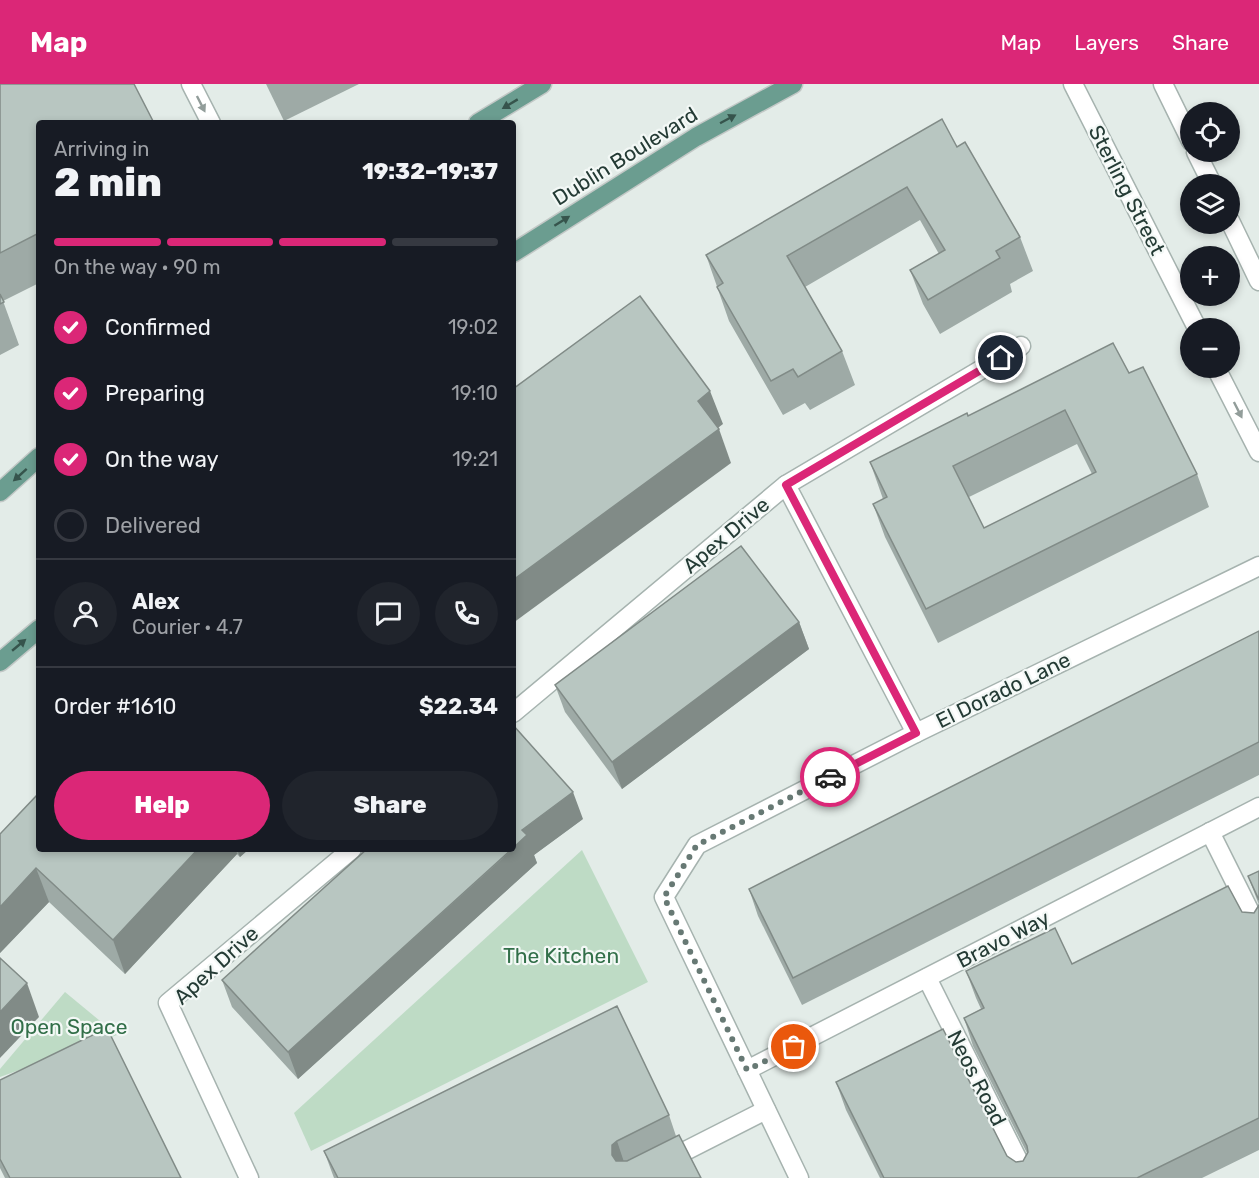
<!DOCTYPE html>
<meta charset="utf-8">
<style>
body{margin:0;font-family:Rubik,sans-serif;background:#20242c;color:#f1f3f6;height:100vh;display:flex;flex-direction:column;font-size:22px;white-space:nowrap}
*{box-sizing:border-box;margin:0}
p{font-size:20px;color:#9ea1a6}
.icon{flex:none;width:33px;height:33px;fill:none;stroke:currentColor;stroke-width:2;stroke-linecap:round;stroke-linejoin:round}
.map{position:relative;flex:1;overflow:hidden}
.panel{position:absolute;left:36px;top:36px;width:480px;height:732px;display:flex;flex-direction:column;background:#171b24;border-radius:6px;box-shadow:0 3px 9px #0003}
.panel>*{flex:none}
.controls{position:absolute;left:1180px;top:18px;display:grid;gap:12px}
.controls a{display:grid;place-items:center;width:60px;height:60px;border-radius:50%;background:#171b24;box-shadow:0 3px 9px #0003;font-size:30px}
.pin{position:absolute;display:grid;place-items:center;width:51px;height:51px;color:#fff;margin:-26px;border:3px solid #fff;border-radius:50%;box-shadow:0 2px 6px #0007}
.courier{position:absolute;display:grid;place-items:center;width:60px;height:60px;margin:-30px;border:4px solid #db2777;border-radius:50%;background:#fff;color:#222;box-shadow:0 2px 8px #0007}
.headline em{font-style:normal;font-weight:800}
.headline div{display:flex;flex-direction:column-reverse}
.headline{display:flex;align-items:center;justify-content:space-between;height:102px;padding:0 18px}
h1{font-size:39px;font-weight:800;line-height:45px}
.bar{display:grid;grid-template-columns:repeat(4,1fr);gap:9px 6px;align-content:center;height:72px;padding:0 18px}
.bar i{height:8px;border-radius:4px;background:#363941}
.bar .selected{background:#db2777}
.bar p{grid-column:span 4}
.line{display:flex;align-items:center;gap:15px;padding:0 18px;border-top:2px solid #363941}
.line div{flex:1}
.round{display:grid;place-items:center;flex:none;width:63px;height:63px;border-radius:32px;background:#20242c}
ol{padding:0 18px;list-style:none}
li{display:flex;align-items:center;gap:18px;height:66px}
li p{margin-inline-start:auto}
li .icon{padding:6px;border-radius:50%;background:#db2777;color:#fff;stroke-width:4}
li:last-child{color:#9ea1a6}
li i{width:33px;height:33px;border:3px solid #363941;border-radius:50%}
.button{display:flex;gap:12px;margin-top:auto;padding:12px 18px}
.button a{flex:1;height:69px;border-radius:36px;background:#db2777;color:#fff;font-size:24px;font-weight:800;line-height:69px;text-align:center}
.button a+a{background:#20242c;color:#f1f3f6}
header{display:flex;align-items:center;gap:36px;box-sizing:border-box;height:84px;padding:0 30px;background:#db2777;color:#fff}
header strong{font-size:28px}
nav{display:flex;gap:33px;margin-inline-start:auto;font-size:21px}
.map>svg:first-child{display:block}
.green{fill:#bedbc5}
.lines{fill:none;stroke-linecap:round;stroke-linejoin:round}
.minor-casing{stroke:#a6b3af;stroke-width:21}
.major-casing{stroke:#c2c8c6;stroke-width:21}
.minor{stroke:#fff;stroke-width:18}
.major{stroke:#6b9d90;stroke-width:18}
.wall{fill:#9eaaa6;fill-rule:evenodd}
.shaded-wall{fill:#818b87}
.building{fill:#b8c6c1;stroke:#818b87;stroke-width:1.5;fill-rule:evenodd}
.oneway{fill:#929d9a}
.oneway2{fill:#36544c}
.done{stroke:#677974;stroke-width:6;stroke-dasharray:0 10.8}
.route{stroke:#db2777;stroke-width:8}
.labels{text-anchor:middle;dominant-baseline:central;stroke-width:4.5;stroke-linejoin:round;paint-order:stroke}
.street-label{font-size:21px;fill:#243b35;stroke:#f3f8f6}
.park-label{font-size:21px;fill:#326f49;stroke:#f3f8f6}
</style>
<header>
<strong>Map</strong>
<nav><a>Map</a><a>Layers</a><a>Share</a></nav>
</header>
<div class="map">
<svg width="1259" height="1094" viewBox="0 0 1259 1094">
<rect width="100%" height="100%" fill="#e3ece8"/>
<!-- green -->
<g class="green">
<polygon points="582,766 648,898 311,1067 294,1029"/>
<polygon points="65,908 117,951 0,993 0,985"/>
</g>
<g class="lines">
<!-- minor casing -->
<g class="minor-casing">
<g id="minor">
<polyline points="191,0 211,39"/>
<polyline points="1073,0 1197,244"/>
<polyline points="1163,0 1191,57"/>
<polyline points="1196,68 1212,100"/>
<polyline points="1230,137 1259,197"/>
<polyline points="1216,284 1259,368"/>
<polyline points="786,401 916,649"/>
<polyline points="513,629 786,401 1021,262"/>
<polyline points="1210,748 1259,846"/>
<polyline points="927,894 1027,1094"/>
<polyline points="747,986 1259,723"/>
<polyline points="249,1094 168,919 352,765"/>
<polyline points="632,1094 766,1026"/>
<polyline points="799,1094 664,813 697,761 916,649 1259,482"/>
</g>
</g>
<!-- major casing -->
<g class="major-casing">
<g id="major">
<polyline points="478,39 542,0"/>
<polyline points="513,169 696,53 793,0"/>
<polyline points="0,408 39,373"/>
<polyline points="0,578 39,545"/>
</g>
</g>
<!-- minor -->
<use href="#minor" class="minor"/>
<!-- major -->
<use href="#major" class="major"/>
</g>
<!-- wall -->
<g class="wall">
<polygon points="0,0 39,39 39,199 3,217 19,261 0,271"/>
<polygon points="266,0 359,0 284,37"/>
<polygon points="957,63 1020,153 1033,187 1010,200 1012,208 940,250 923,220 910,186 939,170 920,136 805,203 842,267 855,301 810,326 805,319 783,331 729,237 706,171"/>
<path d="M1129 289 1197 390 1209 423 938 559 885 453 873 420 883 415 870 378ZM1077 360 1092 390 984 444 969 413Z"/>
<polygon points="799,538 809,565 622,705 565,628 555,601"/>
<polygon points="1259,547 1259,691 802,921 758,832 749,805"/>
<polygon points="583,735 534,771 537,779 298,995 232,923 222,896"/>
<polygon points="0,750 39,765 249,765 240,773 237,770 125,890 49,818 0,869"/>
<polygon points="1259,787 1259,1066 1202,1094 880,1094 846,1026 836,998 1007,1072 1016,1078 1023,1077 1027,1069 973,962 964,934 981,925 976,914 966,887 1072,880 1242,828 1254,829 1259,821 1248,792"/>
<polygon points="0,996 181,1094 5,1094 0,1084"/>
<polygon points="669,1031 676,1052 701,1094 334,1094 324,1067"/>
</g>
<!-- shaded-wall -->
<g class="shaded-wall">
<polygon points="710,307 723,340 710,350 698,317"/>
<polygon points="719,345 731,379 513,539 513,496"/>
<polygon points="799,538 809,565 622,705 612,678"/>
<polygon points="573,708 583,735 534,771 537,779 298,995 288,968 513,765 522,746"/>
<polygon points="198,765 236,765 237,770 125,890 113,856"/>
<polygon points="237,765 249,765 240,773"/>
<polygon points="36,784 49,818 0,869 0,823"/>
<polygon points="27,899 39,933 0,974 0,928"/>
<polygon points="617,1057 626,1084 622,1088 612,1071 612,1061"/>
</g>
<!-- building -->
<g class="building">
<polygon points="0,0 134,0 154,39 39,39 39,149 0,169"/>
<polygon points="942,35 957,63 965,58 1020,153 996,167 1000,174 928,216 910,186 945,166 907,103 787,172 842,267 798,293 793,285 771,297 717,203 723,199 706,171"/>
<polygon points="0,210 4,218 0,220"/>
<polygon points="640,212 710,307 698,317 719,345 513,496 513,305"/>
<path d="M1113 259 1129 289 1143 283 1197 390 926 525 873 420 887 413 870 378 967 329 968 332ZM1065 326 1096 388 984 444 953 382Z"/>
<polygon points="741,462 799,538 612,678 555,601"/>
<polygon points="1259,547 1259,658 793,894 749,805"/>
<polygon points="513,641 573,708 522,746 527,751 513,764"/>
<polygon points="39,709 39,765 198,765 113,856 36,784 0,823 0,750"/>
<polygon points="367,765 512,765 288,968 222,896"/>
<polygon points="1259,787 1259,816 1248,792"/>
<polygon points="1228,802 1242,828 1254,829 1259,821 1259,1034 1137,1094 884,1094 836,998 943,945 1007,1072 1016,1078 1023,1077 1028,1068 1027,1062 964,934 984,924 966,887 1055,844 1072,880"/>
<polygon points="0,874 27,899 0,928"/>
<polygon points="617,922 669,1031 617,1057 612,1061 612,1071 616,1077 627,1077 679,1051 701,1094 338,1094 324,1067"/>
<polygon points="107,944 181,1094 10,1094 0,1075 0,996"/>
</g>
<!-- one-way arrows -->
<defs><path id="oneway-solid" d="M-6-.8H1V-3.2L6.5 0L1 3.2V.8H-6Z" transform="scale(1.5)"/></defs>
<g class="oneway">
<use href="#oneway-solid" transform="translate(201 20) rotate(63)"/>
<use href="#oneway-solid" transform="translate(1238 326) rotate(63)"/>
</g>
<g class="oneway2">
<use href="#oneway-solid" transform="translate(510 20) rotate(149)"/>
<use href="#oneway-solid" transform="translate(728 35) rotate(-28)"/>
<use href="#oneway-solid" transform="translate(562 137) rotate(-32)"/>
<use href="#oneway-solid" transform="translate(20 391) rotate(138)"/>
<use href="#oneway-solid" transform="translate(19 561) rotate(-40)"/>
</g>
<g class="lines">
<!-- done -->
<polyline class="done" points="794,963 747,986 664,813 697,761 830,693"/>
<!-- route -->
<polyline class="route" points="830,693 916,649 786,401 1001,274"/>
</g>
<g class="labels">
<!-- street labels -->
<g class="street-label">
<text transform="translate(625 72) rotate(-32)">Dublin Boulevard</text>
<text transform="translate(1127 106) rotate(63)">Sterling Street</text>
<text transform="translate(726 451) rotate(-40)">Apex Drive</text>
<text transform="translate(1003 606) rotate(-26)">El Dorado Lane</text>
<text transform="translate(1003 855) rotate(-27)">Bravo Way</text>
<text transform="translate(216 881) rotate(-42)">Apex Drive</text>
<text transform="translate(977 994) rotate(63)">Neos Road</text>
</g>
<!-- park labels -->
<g class="park-label">
<text x="561" y="871">The Kitchen</text>
<text x="69" y="942">Open Space</text>
</g>
</g>
</svg>
<div class="controls">
<a><svg class="icon" aria-label="locate" viewBox="0 0 24 24"><circle cx="12" cy="12" r="6"/><path d="M12 2v4M12 18v4M2 12h4M18 12h4"/></svg></a>
<a><svg class="icon" aria-label="layers" viewBox="0 0 24 24"><path d="M12 4l9 5-9 5-9-5zM3 14l9 5 9-5"/></svg></a>
<a>+</a>
<a>−</a>
</div>
<div class="pin" style="left:794px;top:963px;background:#ea580c"><svg class="icon" aria-label="bag" viewBox="0 0 24 24"><path d="M5 8h14l-1 12H6zM9 8a3 3 0 0 1 6 0"/></svg></div>
<div class="pin" style="left:1001px;top:274px;background:#1f2937"><svg class="icon" aria-label="home" viewBox="0 0 24 24"><path d="M3 11l9-7 9 7M6 9v11h12V9"/></svg></div>
<div class="courier" style="left:830px;top:693px"><svg class="icon" aria-label="car" viewBox="0 0 24 24"><path d="M5 17H2v-5l4-1 3-4h7l3 4 3 1v5h-3M9 17h6M6 11h13"/><circle cx="7" cy="17" r="2"/><circle cx="17" cy="17" r="2"/></svg></div>
<section class="panel">
<div class="headline"><div><h1>2 min</h1><p>Arriving in</p></div><em>19:32–19:37</em></div>
<div class="bar"><i class="selected"></i><i class="selected"></i><i class="selected"></i><i></i><p>On the way · 90 m</p></div>
<ol>
<li><svg class="icon" aria-label="check" viewBox="0 0 24 24"><path d="M5 12l5 5 9-10"/></svg>Confirmed<p>19:02</p></li>
<li><svg class="icon" aria-label="check" viewBox="0 0 24 24"><path d="M5 12l5 5 9-10"/></svg>Preparing<p>19:10</p></li>
<li><svg class="icon" aria-label="check" viewBox="0 0 24 24"><path d="M5 12l5 5 9-10"/></svg>On the way<p>19:21</p></li>
<li><i></i>Delivered</li>
</ol>
<div class="line" style="height:108px"><a class="round"><svg class="icon" aria-label="person" viewBox="0 0 24 24"><circle cx="12" cy="8" r="4"/><path d="M4 21q1-7 8-7t8 7"/></svg></a><div><b>Alex</b><p>Courier · 4.7</p></div><a class="round"><svg class="icon" aria-label="chat" viewBox="0 0 24 24"><path d="M4 5h16v11H9l-5 4z"/></svg></a><a class="round"><svg class="icon" aria-label="phone" viewBox="0 0 24 24"><path d="M5 4h4l2 5-3 2q2 4 5 5l2-3 5 2v4C11 20 4 13 5 4z"/></svg></a></div>
<div class="line" style="height:78px"><div>Order #1610</div><b>$22.34</b></div>
<div class="button"><a>Help</a><a>Share</a></div>
</section>
</div>
